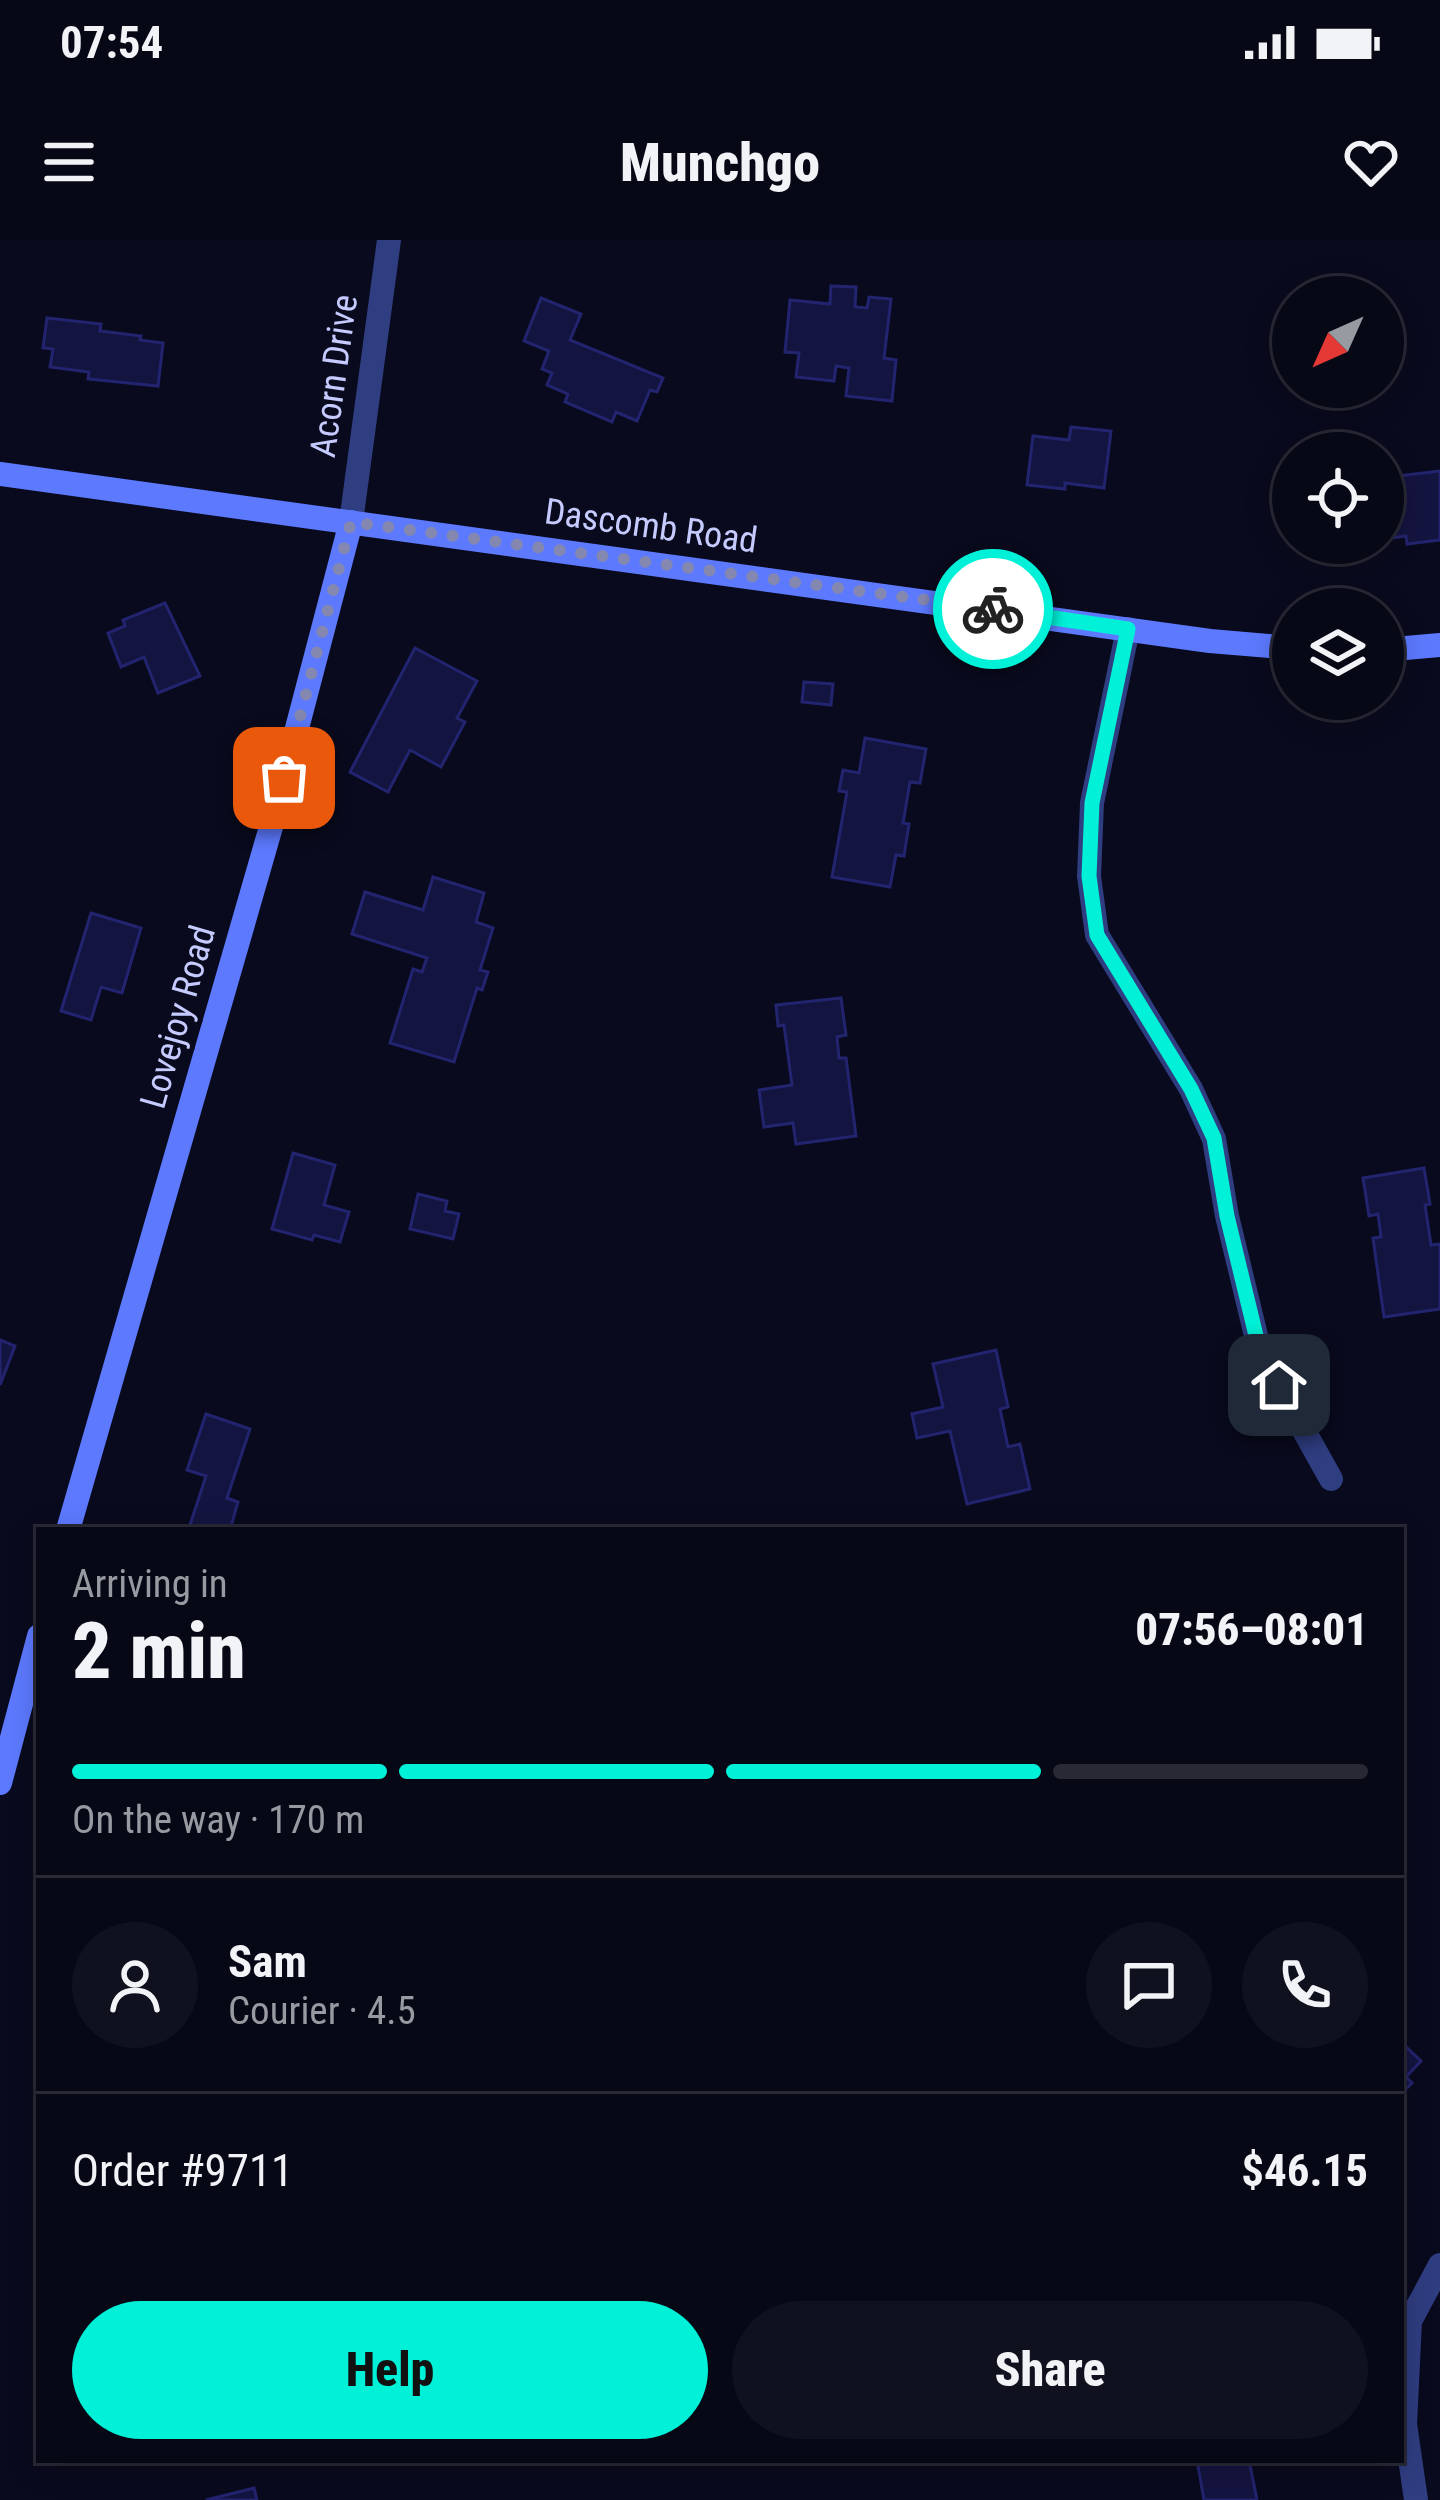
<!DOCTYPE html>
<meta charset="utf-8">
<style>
body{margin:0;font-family:"Roboto Condensed",sans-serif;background:#10111f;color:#f1f3f6;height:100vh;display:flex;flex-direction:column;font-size:45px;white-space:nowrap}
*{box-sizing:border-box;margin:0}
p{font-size:39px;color:#989aa1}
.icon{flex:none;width:66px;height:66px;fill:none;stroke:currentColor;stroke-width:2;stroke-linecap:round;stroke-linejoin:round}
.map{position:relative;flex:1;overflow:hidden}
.side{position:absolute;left:36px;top:1287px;width:1368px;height:936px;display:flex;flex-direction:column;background:#070816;border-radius:0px;box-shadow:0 6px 30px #0003,0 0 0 3px #282935}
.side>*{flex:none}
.needle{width:78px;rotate:225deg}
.fabs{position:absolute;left:1272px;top:36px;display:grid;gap:24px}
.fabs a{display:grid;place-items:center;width:132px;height:132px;border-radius:50%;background:#070816;box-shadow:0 6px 30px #0003,0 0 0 3px #282935;font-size:60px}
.pin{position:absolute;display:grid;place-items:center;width:102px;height:102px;color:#fff;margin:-51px;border-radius:24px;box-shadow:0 6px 18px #0006}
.courier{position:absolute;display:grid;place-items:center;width:120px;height:120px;margin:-60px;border:9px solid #00f1d7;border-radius:50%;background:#fff;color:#222;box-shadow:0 3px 15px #0007}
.summary em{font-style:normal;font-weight:800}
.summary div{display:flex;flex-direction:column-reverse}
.summary{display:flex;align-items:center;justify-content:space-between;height:204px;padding:0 36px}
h1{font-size:78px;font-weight:800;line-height:90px}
.bar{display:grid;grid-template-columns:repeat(4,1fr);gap:18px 12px;align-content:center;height:144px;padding:0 36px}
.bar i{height:15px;border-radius:9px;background:#282935}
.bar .active{background:#00f1d7}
.bar p{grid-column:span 4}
.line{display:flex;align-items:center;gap:30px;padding:0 36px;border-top:3px solid #282935}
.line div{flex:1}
.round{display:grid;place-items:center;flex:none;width:126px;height:126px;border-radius:63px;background:#10111f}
.cta{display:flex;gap:24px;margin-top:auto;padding:24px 36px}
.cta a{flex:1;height:138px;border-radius:72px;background:#00f1d7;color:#111;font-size:48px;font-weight:800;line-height:138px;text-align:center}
.cta a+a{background:#10111f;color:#f1f3f6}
.status{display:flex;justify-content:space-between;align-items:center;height:84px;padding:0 60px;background:#070816;direction:ltr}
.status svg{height:33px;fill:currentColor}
header{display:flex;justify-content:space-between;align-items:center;height:156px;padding:0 36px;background:#070816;font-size:54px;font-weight:800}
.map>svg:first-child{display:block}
.building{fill:#141440;stroke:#23246f;stroke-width:3}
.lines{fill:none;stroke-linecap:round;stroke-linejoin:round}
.street{stroke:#2f3d81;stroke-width:24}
.secondary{stroke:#5d7aff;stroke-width:24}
.done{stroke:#8487b0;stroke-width:12;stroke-dasharray:0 21.6}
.route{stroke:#00f1d7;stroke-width:15}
.labels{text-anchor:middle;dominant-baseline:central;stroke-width:10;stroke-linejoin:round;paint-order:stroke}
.street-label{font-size:36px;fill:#c6cbff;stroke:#090a1d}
</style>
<div class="status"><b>07:54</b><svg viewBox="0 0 49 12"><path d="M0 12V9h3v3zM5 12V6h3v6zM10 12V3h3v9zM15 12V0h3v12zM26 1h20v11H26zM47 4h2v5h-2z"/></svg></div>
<header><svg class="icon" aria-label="menu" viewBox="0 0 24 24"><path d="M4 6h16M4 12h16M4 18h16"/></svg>Munchgo<svg class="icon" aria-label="heart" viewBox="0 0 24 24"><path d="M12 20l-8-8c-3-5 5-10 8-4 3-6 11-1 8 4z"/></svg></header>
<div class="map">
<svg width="1440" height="2260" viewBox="0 0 1440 2260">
<rect width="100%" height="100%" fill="#090a1d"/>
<!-- building -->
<g class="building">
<polygon points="831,46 856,47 855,67 867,68 869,57 891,59 884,118 896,120 892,161 846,156 849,128 836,126 834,141 796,137 799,113 785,112 790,60 830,64"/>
<polygon points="541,58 581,74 570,100 663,138 657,152 650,150 637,181 616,172 612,182 565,162 568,154 547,145 552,133 542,129 549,111 524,101"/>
<polygon points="47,78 101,84 100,91 141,96 140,100 163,103 158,146 88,139 89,132 50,127 53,109 43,108"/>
<polygon points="1071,187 1111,191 1104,248 1065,243 1065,249 1027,245 1033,196 1069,200"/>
<polygon points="1440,231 1440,300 1407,304 1406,296 1383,299 1383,255 1399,253 1397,236"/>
<polygon points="165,363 200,436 158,453 144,417 121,427 108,393 125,386 123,380"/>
<polygon points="415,408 477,441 457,478 465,482 441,527 410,510 388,552 350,532"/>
<polygon points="804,442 833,444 831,465 802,462"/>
<polygon points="865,498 926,509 920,543 910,542 903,583 909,584 904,616 896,615 890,647 832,637 847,552 839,551 843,530 859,533"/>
<polygon points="433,637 484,653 476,682 493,688 480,730 488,732 482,750 477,748 454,822 390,803 413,729 422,732 427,718 352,694 365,652 423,670"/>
<polygon points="91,673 141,688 122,753 101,747 91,780 61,771"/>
<polygon points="841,758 846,795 837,797 839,818 846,818 856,896 796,904 793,883 764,887 759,850 792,845 784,785 778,786 776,765"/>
<polygon points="293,913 335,925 324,965 349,972 340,1002 314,995 312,1000 272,989"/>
<polygon points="1424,928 1430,964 1425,965 1431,1005 1440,1004 1440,1069 1384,1077 1373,998 1381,997 1378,974 1369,976 1363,938"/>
<polygon points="418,954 447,961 445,971 459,974 453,999 410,989"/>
<polygon points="0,1100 15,1106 0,1145"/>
<polygon points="996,1110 1008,1167 1000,1169 1008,1207 1020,1204 1030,1249 967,1264 950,1191 917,1198 912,1174 943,1167 933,1124"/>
<polygon points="206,1174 250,1189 227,1258 238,1262 230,1290 189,1288 206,1236 187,1230"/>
<polygon points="1401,1802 1421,1821 1406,1837 1412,1843 1401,1854"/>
<polygon points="1197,2220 1249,2220 1257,2260 1204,2260"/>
<polygon points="254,2248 257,2260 206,2260"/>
</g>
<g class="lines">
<!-- street -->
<g class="street">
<polyline points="351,282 389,0"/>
<polyline points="1128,389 1092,563 1089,636 1097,695 1191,849 1214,899 1227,976 1260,1112 1331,1239"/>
<polyline points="1416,2260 1405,2184 1410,2081 1440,2025"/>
</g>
<!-- secondary -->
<g class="secondary">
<polyline points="0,234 1210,401 1293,408"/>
<polyline points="1383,410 1440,405"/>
<polyline points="68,1290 273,580 351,282"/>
<polyline points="0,1543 39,1396"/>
</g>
</g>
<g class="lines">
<!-- done -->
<polyline class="done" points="284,538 351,282 993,369"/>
<!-- route -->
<polyline class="route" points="993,369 1128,389 1092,563 1089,636 1097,695 1191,849 1214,898 1227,976 1260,1112 1279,1145"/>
</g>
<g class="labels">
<!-- street labels -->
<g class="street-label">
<text transform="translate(334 136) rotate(-82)">Acorn Drive</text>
<text transform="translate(651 286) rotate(8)">Dascomb Road</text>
<text transform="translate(178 777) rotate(-74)">Lovejoy Road</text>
</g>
</g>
</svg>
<div class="fabs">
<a><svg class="needle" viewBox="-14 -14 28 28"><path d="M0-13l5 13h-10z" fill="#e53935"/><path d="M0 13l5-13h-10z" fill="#989aa1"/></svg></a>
<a><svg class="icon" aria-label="locate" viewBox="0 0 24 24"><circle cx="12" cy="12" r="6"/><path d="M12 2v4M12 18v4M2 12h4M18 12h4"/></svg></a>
<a><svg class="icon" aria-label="layers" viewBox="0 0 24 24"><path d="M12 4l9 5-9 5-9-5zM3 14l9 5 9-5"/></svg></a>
</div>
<div class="pin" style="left:284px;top:538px;background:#ea580c"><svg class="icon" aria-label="bag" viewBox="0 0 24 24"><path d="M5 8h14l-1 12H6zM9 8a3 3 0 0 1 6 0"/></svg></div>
<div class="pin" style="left:1279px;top:1145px;background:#1f2937"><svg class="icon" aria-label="home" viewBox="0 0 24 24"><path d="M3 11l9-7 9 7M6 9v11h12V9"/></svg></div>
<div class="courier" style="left:993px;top:369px"><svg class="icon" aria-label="bike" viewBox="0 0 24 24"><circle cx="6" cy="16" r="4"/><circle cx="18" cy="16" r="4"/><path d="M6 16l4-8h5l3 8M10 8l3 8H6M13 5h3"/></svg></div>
<section class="side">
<div class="summary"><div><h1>2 min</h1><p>Arriving in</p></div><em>07:56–08:01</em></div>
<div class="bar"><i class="active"></i><i class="active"></i><i class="active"></i><i></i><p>On the way · 170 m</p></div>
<div class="line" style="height:216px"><a class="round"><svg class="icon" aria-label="person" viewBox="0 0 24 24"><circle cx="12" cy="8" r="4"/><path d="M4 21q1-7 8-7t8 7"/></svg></a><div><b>Sam</b><p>Courier · 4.5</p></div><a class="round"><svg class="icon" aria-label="chat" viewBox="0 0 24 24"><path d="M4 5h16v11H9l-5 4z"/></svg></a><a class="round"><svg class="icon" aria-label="phone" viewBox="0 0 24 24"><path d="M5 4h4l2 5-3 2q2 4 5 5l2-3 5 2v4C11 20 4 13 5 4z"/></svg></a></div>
<div class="line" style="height:156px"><div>Order #9711</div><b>$46.15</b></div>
<div class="cta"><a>Help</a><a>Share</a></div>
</section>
</div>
